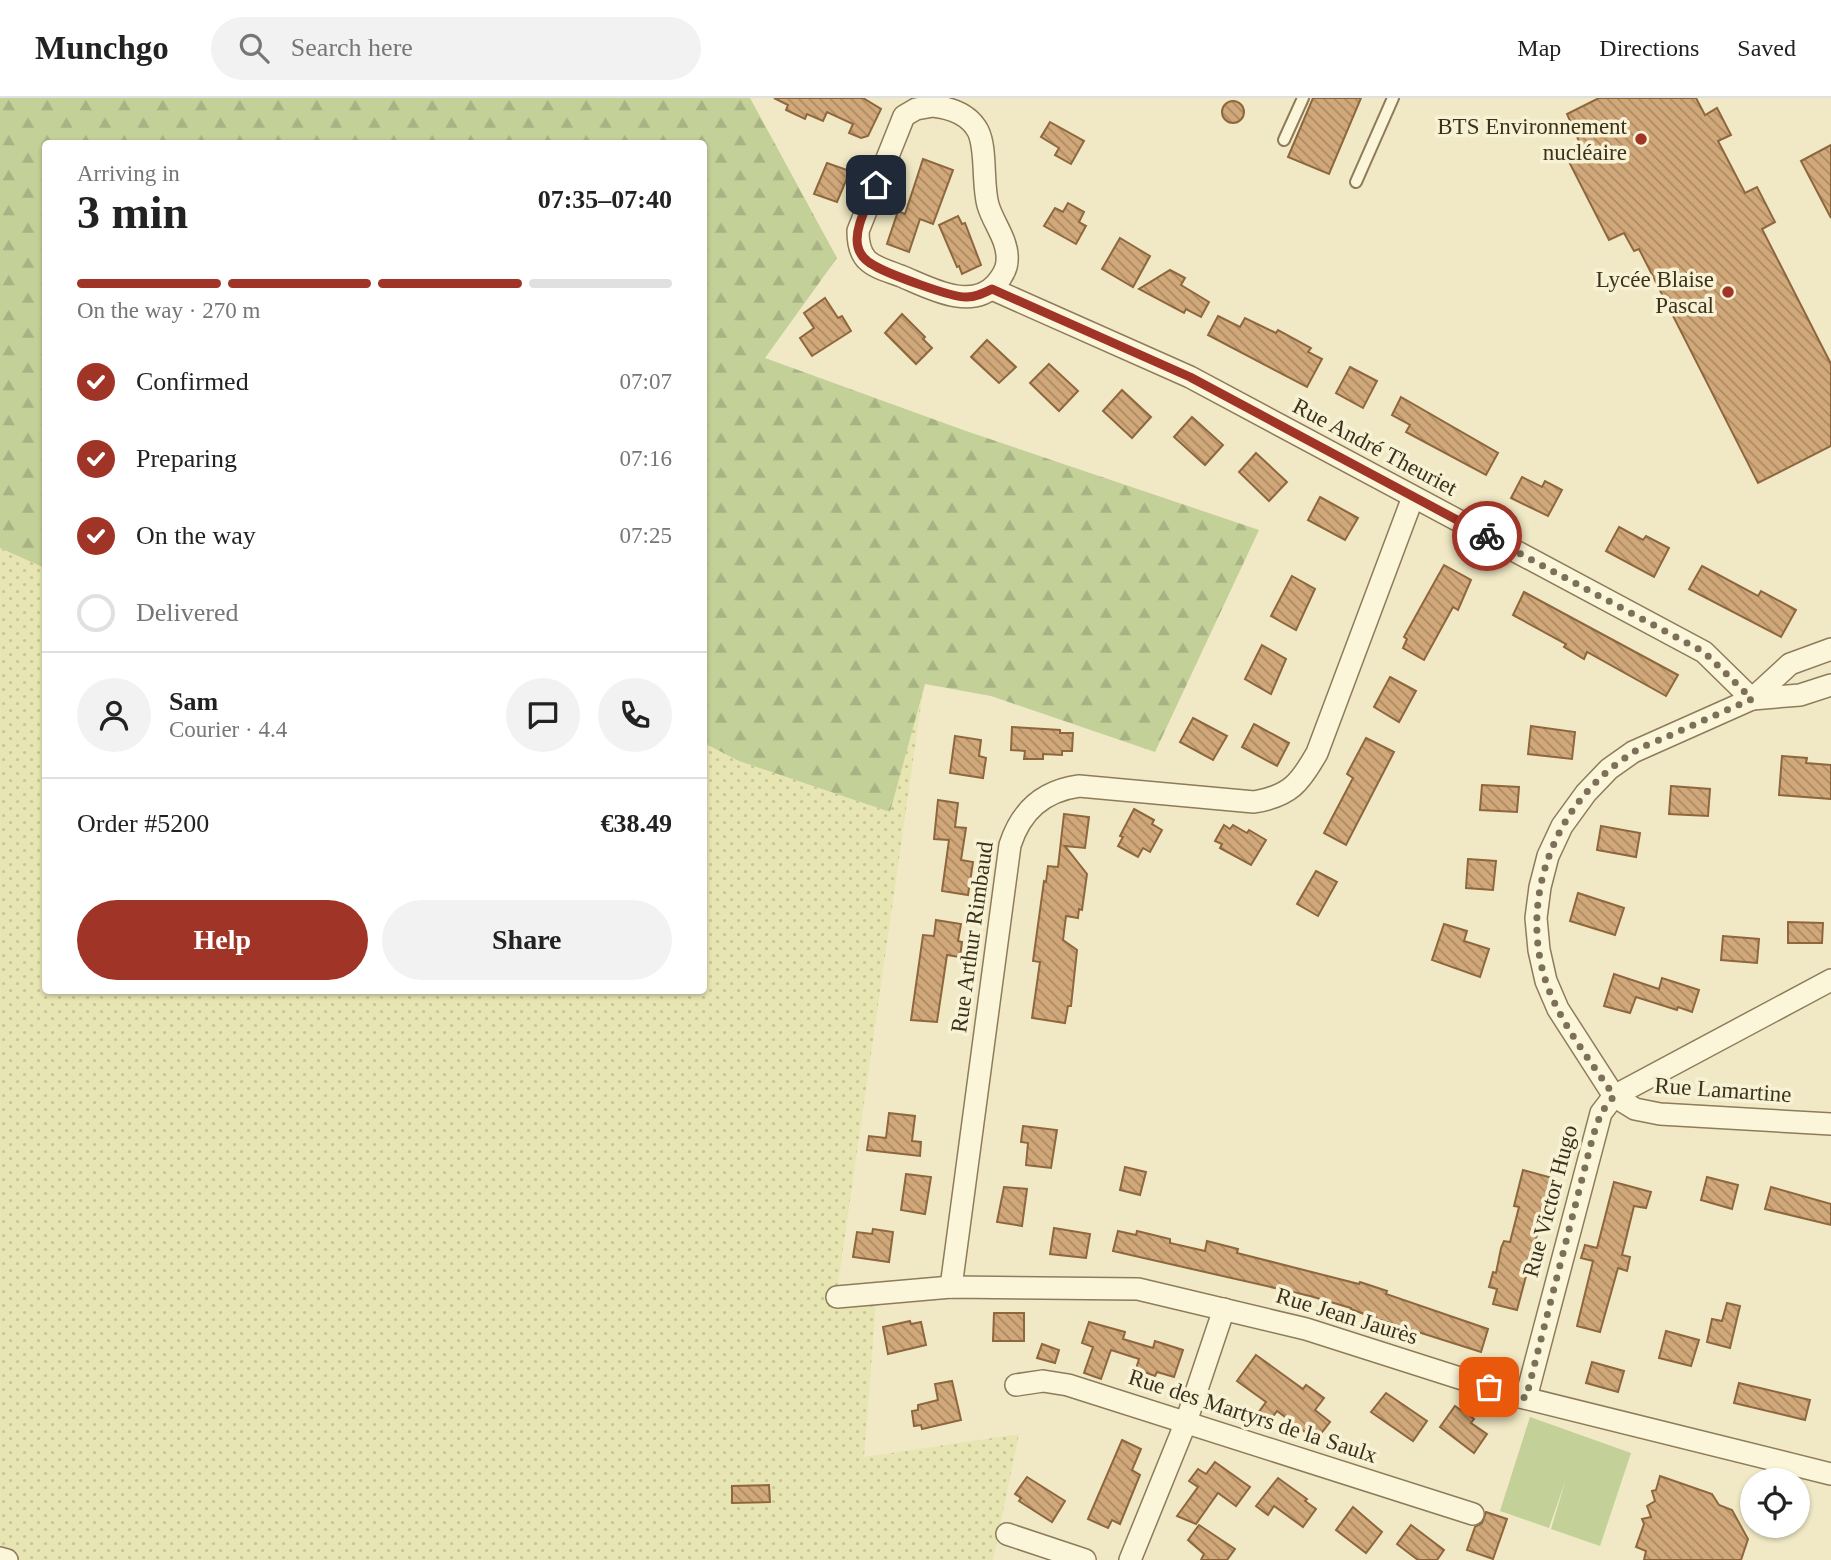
<!DOCTYPE html>
<meta charset="utf-8">
<style>
body{margin:0;font-family:Georgia,serif;background:#f2f2f2;color:#222;height:100vh;display:flex;flex-direction:column;font-size:26px;white-space:nowrap}
*{box-sizing:border-box;margin:0}
p{font-size:23px;color:#767676}
.icon{flex:none;width:38px;height:38px;fill:none;stroke:currentColor;stroke-width:2;stroke-linecap:round;stroke-linejoin:round}
.map{position:relative;flex:1;overflow:hidden}
.drawer{position:absolute;left:42px;top:42px;width:665px;height:854px;display:flex;flex-direction:column;background:#fff;border-radius:7px;box-shadow:0 2px 5px #0004}
.drawer>*{flex:none}
.tools{position:absolute;left:1740px;top:1370px;display:grid;gap:14px}
.tools a{display:grid;place-items:center;width:70px;height:70px;border-radius:50%;background:#fff;box-shadow:0 2px 5px #0004;font-size:35px}
.pin{position:absolute;display:grid;place-items:center;width:60px;height:60px;color:#fff;margin:-30px;border-radius:14px;box-shadow:0 4px 10px #0006}
.courier{position:absolute;display:grid;place-items:center;width:70px;height:70px;margin:-35px;border:5px solid #a03426;border-radius:50%;background:#fff;color:#222;box-shadow:0 2px 9px #0007}
.head em{font-style:normal;font-weight:700}
.head div{display:flex;flex-direction:column-reverse}
.head{display:flex;align-items:center;justify-content:space-between;height:119px;padding:0 35px}
h1{font-size:46px;font-weight:700;line-height:52px}
.bar{display:grid;grid-template-columns:repeat(4,1fr);gap:10px 7px;align-content:center;height:84px;padding:0 35px}
.bar i{height:9px;border-radius:5px;background:#e0e0e0}
.bar .active{background:#a03426}
.bar p{grid-column:span 4}
.line{display:flex;align-items:center;gap:18px;padding:0 35px;border-top:2px solid #e0e0e0}
.line div{flex:1}
.round{display:grid;place-items:center;flex:none;width:74px;height:74px;border-radius:37px;background:#f2f2f2}
ol{padding:0 35px;list-style:none}
li{display:flex;align-items:center;gap:21px;height:77px}
li p{margin-inline-start:auto}
li .icon{padding:7px;border-radius:50%;background:#a03426;color:#fff;stroke-width:4}
li:last-child{color:#767676}
li i{width:38px;height:38px;border:4px solid #e0e0e0;border-radius:50%}
.action{display:flex;gap:14px;margin-top:auto;padding:14px 35px}
.action a{flex:1;height:80px;border-radius:42px;background:#a03426;color:#fff;font-size:28px;font-weight:700;line-height:80px;text-align:center}
.action a+a{background:#f2f2f2;color:#222}
header{display:flex;align-items:center;gap:42px;box-sizing:border-box;height:98px;padding:0 35px;background:#fff;border-bottom:2px solid #e0e0e0}
header strong{font-size:33px}
nav{display:flex;gap:38px;margin-inline-start:auto;font-size:24px}
.search{width:490px;height:63px;background:#f2f2f2;display:flex;align-items:center;gap:18px;box-sizing:border-box;padding:0 24px;border-radius:38px;color:#767676;font-size:26px}
.map>svg:first-child{display:block}
.farmland{fill:url(#farmland-dots)}
.forest{fill:url(#forest-firs)}
.green{fill:#c3d098}
.building{fill:url(#building-back-hatch);stroke:#8e673e;stroke-width:2}
.lines{fill:none;stroke-linecap:round;stroke-linejoin:round}
.service-casing{stroke:#8e7b5a;stroke-width:14}
.minor-casing{stroke:#8e7b5a;stroke-width:24}
.service{stroke:#fbf5d9;stroke-width:10}
.minor{stroke:#fbf5d9;stroke-width:21}
.done{stroke:#7c7158;stroke-width:7;stroke-dasharray:0 12.6}
.route{stroke:#a03426;stroke-width:9}
.poi-dot{fill:#a03426;stroke:#f8f2d5;stroke-width:2.5}
.labels{text-anchor:middle;dominant-baseline:central;stroke-width:7;stroke-linejoin:round;paint-order:stroke}
.poi-label{font-size:23px;fill:#3d311e;stroke:#f8f2d5;text-anchor:end}
.street-label{font-size:23px;fill:#3d311e;stroke:#f8f2d5}
</style>
<header>
<strong>Munchgo</strong>
<div class="search"><svg class="icon" aria-label="search" viewBox="0 0 24 24"><circle cx="10" cy="10" r="6"/><path d="M15 15l6 6"/></svg>Search here</div>
<nav><a>Map</a><a>Directions</a><a>Saved</a></nav>
</header>
<div class="map">
<svg width="1831" height="1462" viewBox="0 0 1831 1462">
<defs>
<pattern id="farmland-dots" width="8" height="8" patternUnits="userSpaceOnUse" patternTransform="scale(1.75)"><rect width="8" height="8" fill="#e7e5b2"/><path d="M2 2h.1M6 6h.1" fill="none" stroke="#c7c599" stroke-width="1.8" stroke-linecap="round"/></pattern>
<pattern id="forest-firs" width="22" height="20" patternUnits="userSpaceOnUse" patternTransform="scale(1.75)"><rect width="22" height="20" fill="#c3d098"/><path d="M5 1l3.5 6h-7zM16 11l3.5 6h-7z" fill="#a8b383"/></pattern>
<pattern id="building-back-hatch" width="6" height="6" patternUnits="userSpaceOnUse" patternTransform="scale(1.75)"><rect width="6" height="6" fill="#d1a879"/><path d="M-1 5l2 2M0 0l6 6M5-1l2 2" fill="none" stroke="#ab8963"/></pattern>
</defs>
<rect width="100%" height="100%" fill="#f1e9c5"/>
<!-- farmland -->
<polygon class="farmland" points="0,450 45,470 46,892 704,892 704,645 739,663 890,714 924,586 837,1193 877,1191 864,1359 1019,1336 993,1462 0,1462"/>
<!-- forest -->
<polygon class="forest" points="0,0 750,0 837,160 765,260 966,333 1259,432 1155,654 991,598 925,586 890,714 739,663 704,645 704,46 46,46 45,470 0,450"/>
<!-- green -->
<polygon class="green" points="1530,1319 1631,1355 1600,1448 1551,1431 1566,1381 1549,1430 1500,1413"/>
<!-- building -->
<g class="building">
<polygon points="774,0 863,0 881,11 868,38 861,40 849,35 853,26 827,14 823,23 807,16 805,21 786,12 788,7"/>
<polygon points="1313,0 1361,0 1329,76 1288,59"/>
<polygon points="1599,0 1696,0 1705,17 1717,10 1731,37 1718,43 1745,95 1757,89 1775,124 1762,131 1831,266 1831,348 1758,385 1639,151 1634,153 1624,135 1609,142 1566,58 1582,50 1567,16"/>
<circle cx="1233" cy="14" r="11"/>
<polygon points="1050,24 1084,43 1071,66 1055,57 1059,50 1041,39"/>
<polygon points="1831,47 1831,120 1801,63"/>
<polygon points="923,61 953,72 933,126 920,121 909,154 887,146 898,113 905,116"/>
<polygon points="827,65 850,73 837,104 814,96"/>
<polygon points="1068,105 1084,114 1079,124 1086,128 1076,146 1044,128 1055,110 1063,114"/>
<polygon points="958,118 962,126 965,125 981,167 962,176 959,168 957,169 939,127"/>
<polygon points="1120,140 1150,158 1133,189 1102,171"/>
<polygon points="1170,172 1185,180 1181,187 1209,204 1201,219 1186,211 1184,215 1139,191"/>
<polygon points="825,200 838,220 842,218 851,233 812,258 800,240 814,230 804,215"/>
<polygon points="902,216 925,239 923,241 932,250 916,266 885,235"/>
<polygon points="1218,218 1240,229 1245,220 1276,235 1278,232 1311,250 1308,254 1322,261 1307,289 1208,237"/>
<polygon points="987,242 1016,269 999,285 971,259"/>
<polygon points="1049,266 1078,293 1059,313 1030,285"/>
<polygon points="1350,269 1377,283 1363,310 1336,295"/>
<polygon points="1122,292 1151,319 1132,340 1103,313"/>
<polygon points="1401,299 1498,355 1486,377 1406,334 1410,327 1392,317"/>
<polygon points="1192,319 1223,347 1205,367 1174,339"/>
<polygon points="1256,355 1287,384 1269,403 1239,374"/>
<polygon points="1522,379 1542,389 1545,383 1562,392 1548,418 1511,400"/>
<polygon points="1320,399 1358,420 1345,442 1308,422"/>
<polygon points="1619,429 1643,442 1646,438 1669,450 1654,479 1606,453"/>
<polygon points="1444,467 1471,482 1458,512 1453,509 1424,562 1403,550 1407,541 1404,539"/>
<polygon points="1702,468 1758,498 1761,493 1796,512 1781,539 1689,491"/>
<polygon points="1292,478 1315,491 1296,532 1271,518"/>
<polygon points="1524,494 1678,577 1666,598 1587,554 1584,561 1564,549 1566,546 1513,517"/>
<polygon points="1262,547 1286,561 1271,596 1245,581"/>
<polygon points="1390,579 1416,593 1399,624 1374,609"/>
<polygon points="1193,620 1227,638 1213,662 1180,644"/>
<polygon points="1254,626 1289,645 1277,668 1242,649"/>
<polygon points="1531,628 1575,634 1572,661 1528,656"/>
<polygon points="1012,629 1060,632 1060,635 1073,635 1072,653 1062,653 1062,657 1043,656 1043,661 1024,661 1025,653 1011,652"/>
<polygon points="955,638 981,642 979,658 986,660 983,680 950,675"/>
<polygon points="1366,640 1394,654 1346,747 1324,735 1353,680 1347,676"/>
<polygon points="1782,658 1807,660 1806,665 1831,667 1831,701 1779,697"/>
<polygon points="1482,687 1519,689 1517,714 1480,712"/>
<polygon points="1671,688 1710,691 1708,718 1669,716"/>
<polygon points="938,702 958,705 955,729 966,730 961,762 973,764 968,797 942,793 949,742 934,741"/>
<polygon points="1134,711 1154,722 1152,726 1162,732 1150,754 1143,750 1138,759 1118,748 1123,739 1120,738"/>
<polygon points="1064,716 1089,719 1085,750 1065,748 1087,776 1082,812 1079,811 1078,820 1066,818 1063,842 1077,852 1071,908 1068,908 1065,925 1032,920 1040,864 1033,863 1044,783 1046,784 1048,768 1058,769"/>
<polygon points="1224,727 1230,731 1233,727 1247,735 1249,732 1266,742 1251,767 1220,750 1222,746 1215,743"/>
<polygon points="1601,728 1640,735 1636,759 1597,752"/>
<polygon points="1468,761 1496,763 1493,792 1466,790"/>
<polygon points="1316,773 1337,784 1318,818 1297,806"/>
<polygon points="1578,795 1624,810 1615,837 1570,823"/>
<polygon points="936,822 961,826 958,843 962,844 960,859 947,857 937,924 911,922 923,837 934,838"/>
<polygon points="1788,824 1823,825 1822,845 1788,845"/>
<polygon points="1444,826 1467,833 1464,843 1489,851 1480,879 1432,862"/>
<polygon points="1723,838 1759,841 1757,865 1721,862"/>
<polygon points="1614,876 1659,891 1662,880 1699,892 1692,914 1678,909 1677,912 1636,899 1630,915 1604,908"/>
<polygon points="889,1015 915,1018 912,1043 921,1044 920,1058 867,1052 869,1038 886,1040"/>
<polygon points="1023,1028 1057,1032 1051,1070 1026,1067 1028,1045 1021,1044"/>
<polygon points="1125,1069 1146,1074 1140,1097 1120,1092"/>
<polygon points="1523,1072 1552,1080 1517,1212 1493,1206 1497,1191 1489,1189 1493,1174 1496,1175 1501,1150 1504,1143 1510,1144 1519,1109 1514,1108"/>
<polygon points="906,1076 931,1079 925,1116 901,1112"/>
<polygon points="1707,1079 1738,1087 1732,1111 1701,1102"/>
<polygon points="1614,1084 1651,1094 1646,1110 1634,1108 1622,1157 1630,1159 1627,1173 1618,1170 1600,1234 1577,1228 1593,1163 1581,1160 1585,1147 1597,1150"/>
<polygon points="1004,1089 1027,1091 1022,1128 997,1124"/>
<polygon points="1771,1089 1831,1106 1831,1127 1765,1111"/>
<polygon points="1054,1130 1090,1136 1086,1160 1050,1156"/>
<polygon points="873,1131 893,1134 889,1164 853,1159 857,1134 872,1136"/>
<polygon points="1118,1133 1136,1137 1137,1133 1170,1141 1170,1145 1205,1153 1207,1143 1238,1151 1237,1155 1359,1186 1360,1184 1387,1193 1386,1196 1488,1231 1481,1254 1377,1221 1351,1211 1351,1210 1310,1198 1113,1153"/>
<polygon points="1727,1205 1740,1208 1730,1250 1707,1244 1712,1221 1722,1223"/>
<polygon points="994,1215 1024,1215 1024,1243 993,1243"/>
<polygon points="910,1223 911,1226 921,1224 926,1247 888,1256 883,1229"/>
<polygon points="1089,1224 1125,1234 1123,1241 1153,1250 1155,1243 1183,1252 1174,1279 1157,1274 1155,1278 1136,1271 1139,1261 1111,1252 1101,1281 1084,1275 1093,1249 1082,1245"/>
<polygon points="1666,1233 1699,1242 1691,1268 1659,1260"/>
<polygon points="1042,1246 1059,1252 1055,1265 1037,1260"/>
<polygon points="1256,1257 1303,1291 1306,1287 1324,1300 1315,1312 1330,1324 1316,1342 1277,1313 1267,1327 1255,1319 1266,1304 1237,1283"/>
<polygon points="1592,1264 1624,1273 1618,1294 1586,1285"/>
<polygon points="952,1283 961,1322 922,1331 921,1327 914,1328 912,1313 918,1312 918,1307 938,1302 935,1286"/>
<polygon points="1739,1285 1810,1302 1805,1322 1734,1305"/>
<polygon points="1386,1295 1427,1323 1413,1343 1371,1314"/>
<polygon points="1455,1308 1474,1321 1471,1325 1487,1336 1474,1355 1440,1329"/>
<polygon points="1122,1342 1141,1351 1132,1372 1140,1377 1120,1426 1112,1422 1108,1430 1088,1421"/>
<polygon points="1215,1364 1250,1389 1236,1408 1218,1395 1196,1426 1177,1418 1198,1389 1189,1383 1198,1371 1206,1376"/>
<polygon points="1660,1378 1712,1396 1719,1407 1732,1412 1748,1441 1741,1462 1644,1462 1646,1453 1636,1449 1644,1426 1642,1421 1651,1419 1647,1408 1655,1403 1652,1393 1656,1392"/>
<polygon points="1027,1379 1065,1403 1052,1424 1019,1403 1021,1400 1015,1396"/>
<polygon points="1278,1380 1307,1401 1305,1403 1316,1411 1303,1429 1274,1408 1268,1417 1256,1408"/>
<polygon points="769,1387 770,1404 732,1405 732,1388"/>
<polygon points="1353,1409 1382,1434 1366,1455 1336,1432"/>
<polygon points="1486,1414 1507,1421 1493,1461 1467,1452 1475,1429 1482,1425"/>
<polygon points="1199,1427 1235,1451 1227,1462 1201,1462 1204,1456 1188,1442"/>
<polygon points="1411,1427 1444,1452 1437,1462 1418,1462 1397,1446"/>
</g>
<g class="lines">
<!-- service casing -->
<g class="service-casing">
<g id="service">
<polyline points="1284,42 1303,0"/>
<polyline points="1356,84 1393,0"/>
</g>
</g>
<!-- minor casing -->
<g class="minor-casing">
<g id="minor">
<path d="M933 8C951 10 969 16 978 33 987 51 982 86 988 107 993 125 1009 143 1007 163 1007 172 1001 180 996 186 971 214 928 189 901 178 874 168 858 166 858 133L904 18 916 11Z"/>
<polyline points="992,191 1190,279 1704,554 1752,601"/>
<polyline points="1831,551 1790,566 1752,601 1633,654 1609,671 1586,695 1562,728 1548,758 1540,789 1536,820 1539,852 1546,883 1558,911 1614,998 1635,1011 1660,1016 1831,1026"/>
<polyline points="1752,601 1800,597 1831,587"/>
<path d="M951 1189 1010 747C1021 713 1043 693 1079 688L1254 704C1290 698 1300 685 1317 655L1413 399"/>
<polyline points="837,1199 951,1189 1138,1191 1306,1231 1516,1298 1831,1376"/>
<polyline points="1016,1287 1043,1283 1068,1287 1473,1416"/>
<polyline points="1526,1300 1601,1015 1614,998 1831,882"/>
<polyline points="1007,1436 1085,1462"/>
<polyline points="0,1460 7,1462"/>
<polyline points="1130,1462 1186,1324 1224,1211"/>
</g>
</g>
<!-- service -->
<use href="#service" class="service"/>
<!-- minor -->
<use href="#minor" class="minor"/>
</g>
<g class="lines">
<!-- done -->
<path class="done" d="M1487 438 1704 554 1752 601C1725 613 1697 625 1669 638 1657 643 1642 648 1631 656 1556 703 1518 799 1546 884 1560 925 1590 962 1614 998L1601 1015 1593 1038 1526 1300 1489 1289"/>
<!-- route -->
<path class="route" d="M876 87C869 105 853 130 858 149 860 157 867 164 875 168 889 176 952 200 967 199 976 199 984 195 992 191L1190 279 1487 438"/>
</g>
<!-- markers -->
<g class="poi-dot">
<circle cx="1641" cy="41" r="7"/>
<circle cx="1728" cy="194" r="7"/>
</g>
<g class="labels">
<!-- poi labels -->
<g class="poi-label">
<text x="1627" y="28">BTS Environnement<tspan x="1627" dy="26">nucléaire</tspan></text>
<text x="1714" y="181">Lycée Blaise<tspan x="1714" dy="26">Pascal</tspan></text>
</g>
<!-- street labels -->
<g class="street-label">
<text transform="translate(1375 349) rotate(28)">Rue André Theuriet</text>
<text transform="translate(972 839) rotate(-82)">Rue Arthur Rimbaud</text>
<text transform="translate(1723 992) rotate(4)">Rue Lamartine</text>
<text transform="translate(1550 1103) rotate(-75)">Rue Victor Hugo</text>
<text transform="translate(1347 1218) rotate(17)">Rue Jean Jaurès</text>
<text transform="translate(1253 1318) rotate(18)">Rue des Martyrs de la Saulx</text>
</g>
</g>
</svg>
<div class="tools">
<a><svg class="icon" aria-label="locate" viewBox="0 0 24 24"><circle cx="12" cy="12" r="6"/><path d="M12 2v4M12 18v4M2 12h4M18 12h4"/></svg></a>
</div>
<div class="pin" style="left:1489px;top:1289px;background:#ea580c"><svg class="icon" aria-label="bag" viewBox="0 0 24 24"><path d="M5 8h14l-1 12H6zM9 8a3 3 0 0 1 6 0"/></svg></div>
<div class="pin" style="left:876px;top:87px;background:#1f2937"><svg class="icon" aria-label="home" viewBox="0 0 24 24"><path d="M3 11l9-7 9 7M6 9v11h12V9"/></svg></div>
<div class="courier" style="left:1487px;top:438px"><svg class="icon" aria-label="bike" viewBox="0 0 24 24"><circle cx="6" cy="16" r="4"/><circle cx="18" cy="16" r="4"/><path d="M6 16l4-8h5l3 8M10 8l3 8H6M13 5h3"/></svg></div>
<section class="drawer">
<div class="head"><div><h1>3 min</h1><p>Arriving in</p></div><em>07:35–07:40</em></div>
<div class="bar"><i class="active"></i><i class="active"></i><i class="active"></i><i></i><p>On the way · 270 m</p></div>
<ol>
<li><svg class="icon" aria-label="check" viewBox="0 0 24 24"><path d="M5 12l5 5 9-10"/></svg>Confirmed<p>07:07</p></li>
<li><svg class="icon" aria-label="check" viewBox="0 0 24 24"><path d="M5 12l5 5 9-10"/></svg>Preparing<p>07:16</p></li>
<li><svg class="icon" aria-label="check" viewBox="0 0 24 24"><path d="M5 12l5 5 9-10"/></svg>On the way<p>07:25</p></li>
<li><i></i>Delivered</li>
</ol>
<div class="line" style="height:126px"><a class="round"><svg class="icon" aria-label="person" viewBox="0 0 24 24"><circle cx="12" cy="8" r="4"/><path d="M4 21q1-7 8-7t8 7"/></svg></a><div><b>Sam</b><p>Courier · 4.4</p></div><a class="round"><svg class="icon" aria-label="chat" viewBox="0 0 24 24"><path d="M4 5h16v11H9l-5 4z"/></svg></a><a class="round"><svg class="icon" aria-label="phone" viewBox="0 0 24 24"><path d="M5 4h4l2 5-3 2q2 4 5 5l2-3 5 2v4C11 20 4 13 5 4z"/></svg></a></div>
<div class="line" style="height:91px"><div>Order #5200</div><b>€38.49</b></div>
<div class="action"><a>Help</a><a>Share</a></div>
</section>
</div>
